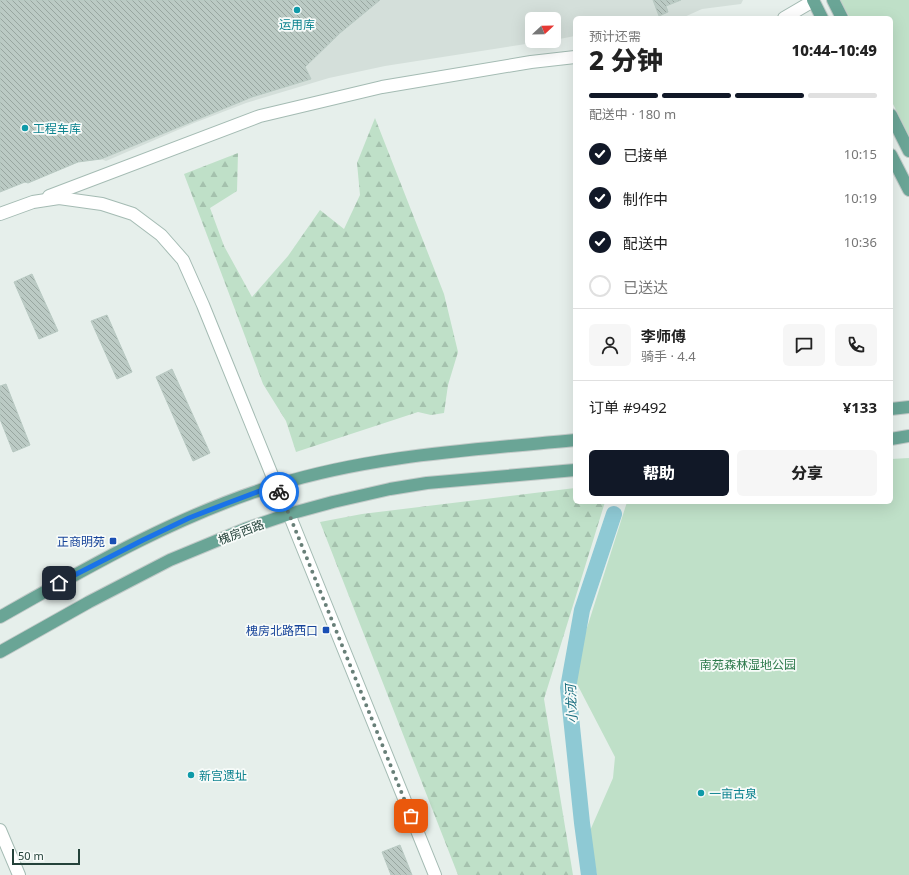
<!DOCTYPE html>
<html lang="zh">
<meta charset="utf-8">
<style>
body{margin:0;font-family:"Noto Sans","Noto Sans SC",sans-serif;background:#f6f6f6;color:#222;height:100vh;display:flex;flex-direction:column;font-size:15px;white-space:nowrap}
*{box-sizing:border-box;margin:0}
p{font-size:13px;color:#767676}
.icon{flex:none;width:22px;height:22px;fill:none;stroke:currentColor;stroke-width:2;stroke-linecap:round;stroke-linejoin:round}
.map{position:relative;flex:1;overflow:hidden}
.side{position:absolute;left:573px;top:16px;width:320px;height:488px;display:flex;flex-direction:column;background:#fff;border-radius:6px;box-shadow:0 4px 16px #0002}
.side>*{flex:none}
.needle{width:26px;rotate:68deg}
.controls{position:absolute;left:525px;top:12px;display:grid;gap:8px}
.controls a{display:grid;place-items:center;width:36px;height:36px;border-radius:6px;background:#fff;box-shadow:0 4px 16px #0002;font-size:20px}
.scale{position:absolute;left:12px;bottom:10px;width:68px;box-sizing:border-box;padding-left:4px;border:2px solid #24423a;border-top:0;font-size:11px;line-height:14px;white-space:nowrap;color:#24423a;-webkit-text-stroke:3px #f7fbf9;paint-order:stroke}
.pin{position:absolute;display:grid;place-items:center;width:34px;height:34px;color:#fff;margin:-17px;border-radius:8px;box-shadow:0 2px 6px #0006}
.courier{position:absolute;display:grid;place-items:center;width:40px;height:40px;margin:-20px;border:3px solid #1a73e8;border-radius:50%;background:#fff;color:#222;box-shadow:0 1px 5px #0007}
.headline em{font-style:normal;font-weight:800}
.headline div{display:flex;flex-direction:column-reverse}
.headline{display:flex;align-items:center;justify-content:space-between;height:68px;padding:0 16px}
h1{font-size:26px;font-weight:800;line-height:30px}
.bar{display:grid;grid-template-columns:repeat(4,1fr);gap:6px 4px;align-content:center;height:48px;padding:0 16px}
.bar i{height:5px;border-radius:3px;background:#e0e0e0}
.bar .selected{background:#111827}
.bar p{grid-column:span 4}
.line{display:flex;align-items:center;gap:10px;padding:0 16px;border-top:1px solid #e0e0e0}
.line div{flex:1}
.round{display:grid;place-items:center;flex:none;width:42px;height:42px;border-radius:6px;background:#f6f6f6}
ol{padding:0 16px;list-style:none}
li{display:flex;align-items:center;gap:12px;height:44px}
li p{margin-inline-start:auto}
li .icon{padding:4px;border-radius:50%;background:#111827;color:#fff;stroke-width:4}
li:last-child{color:#767676}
li i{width:22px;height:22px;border:2px solid #e0e0e0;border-radius:50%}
.button{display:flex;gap:8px;margin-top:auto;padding:8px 16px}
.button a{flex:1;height:46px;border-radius:6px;background:#111827;color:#fff;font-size:16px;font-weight:800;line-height:46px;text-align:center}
.button a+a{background:#f6f6f6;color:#222}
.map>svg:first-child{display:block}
.built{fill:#d4dfda}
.green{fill:#bfe0c8}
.forest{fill:url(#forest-firs)}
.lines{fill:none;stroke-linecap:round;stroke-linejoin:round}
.river{stroke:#8ec9d4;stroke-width:16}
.building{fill:url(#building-back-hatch);stroke:#b8c9c2}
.secondary-casing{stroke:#a4bbb3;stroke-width:14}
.primary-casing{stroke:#c2cac8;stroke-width:14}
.secondary{stroke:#fff;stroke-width:12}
.primary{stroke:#6aa596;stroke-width:12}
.done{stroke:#687f78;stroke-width:4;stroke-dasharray:0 7.2}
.route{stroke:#1a73e8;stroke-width:5}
.culture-dot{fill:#0f9aa8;stroke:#f7fbf9;stroke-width:1.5}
.transit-dot{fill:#1a4fb4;stroke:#f7fbf9;stroke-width:1.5}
.labels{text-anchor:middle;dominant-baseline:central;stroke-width:3.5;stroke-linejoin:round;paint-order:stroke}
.culture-label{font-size:12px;fill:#0d838f;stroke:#f7fbf9;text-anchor:start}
.street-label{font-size:12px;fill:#24423a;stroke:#f7fbf9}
.transit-label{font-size:12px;fill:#164399;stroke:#f7fbf9;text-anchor:end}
.park-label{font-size:12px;fill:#2d7a4b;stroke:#f7fbf9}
.water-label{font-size:13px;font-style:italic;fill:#1c6f80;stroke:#f7fbf9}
</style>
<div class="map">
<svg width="909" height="875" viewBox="0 0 909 875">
<defs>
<pattern id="forest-firs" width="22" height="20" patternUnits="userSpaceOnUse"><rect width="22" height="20" fill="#bfe0c8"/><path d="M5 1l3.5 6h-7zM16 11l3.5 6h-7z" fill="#a4c1ad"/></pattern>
<pattern id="building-back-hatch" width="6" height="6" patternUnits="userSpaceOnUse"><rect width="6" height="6" fill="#bbcac4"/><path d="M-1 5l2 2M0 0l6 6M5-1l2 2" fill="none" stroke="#98a6a0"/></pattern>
</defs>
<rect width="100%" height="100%" fill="#e6efeb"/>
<!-- built -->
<polygon class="built" points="0,0 743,0 741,4 702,9 682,18 575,18 575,36 554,40 554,19 532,19 532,41 545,41 385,66 329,78 246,103 194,123 106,161 101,159 78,162 28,183"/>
<!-- green -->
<g class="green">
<polygon points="840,0 909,0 909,136 891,100 891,18 850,18"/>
<polygon points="909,458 909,875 597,875 589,833 613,778 615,757 576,682 578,656 627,502 891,502 891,459"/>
</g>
<!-- forest -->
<g class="forest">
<polygon points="375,118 444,294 458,352 448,385 444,413 431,415 418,412 296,452 286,421 263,384 184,174 238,153 237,191 210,208 224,246 252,297 288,256 320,210 344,229 360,195 357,163"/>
<polygon points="575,488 575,502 605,502 544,699 573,875 458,875 320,522 362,514"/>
</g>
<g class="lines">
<!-- river -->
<polyline class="river" points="589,875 582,823 568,688 582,610 614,514"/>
</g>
<!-- building -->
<g class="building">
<polygon points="0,0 380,0 340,33 305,67 311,79 252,97 101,159 78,162 28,183 25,182 0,192"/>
<polygon points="653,0 681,0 666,6 668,12 659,16"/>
<polygon points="32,274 58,331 39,339 14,282"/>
<polygon points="107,315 132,372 117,379 91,321"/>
<polygon points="172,369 210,453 193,461 156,377"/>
<polygon points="6,384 30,445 13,452 0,419 0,386"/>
<polygon points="400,845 412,875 391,875 382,852"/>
</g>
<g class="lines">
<!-- secondary casing -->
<g class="secondary-casing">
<g id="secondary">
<polyline points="784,18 813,1"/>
<polyline points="49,196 260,116 382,87 531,62 575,57"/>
<polyline points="0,214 33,202 59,198 102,204 133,214 161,235 183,260 203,305 276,485 289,514 435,875"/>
<polyline points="0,830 19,875"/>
</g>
</g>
<!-- primary casing -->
<g class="primary-casing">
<g id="primary">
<polyline points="813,0 822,18"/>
<polyline points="833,0 842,18"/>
<polyline points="891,115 909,151"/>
<polyline points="891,155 909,190"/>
<polyline points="891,409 909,407"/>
<polyline points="891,439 909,436"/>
<path d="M0 617C88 567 178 515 276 485 373 455 474 450 575 440"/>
<polyline points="0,652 89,602 170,560 245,529 289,514 333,502 390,489 427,483 575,470"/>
</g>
</g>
<!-- secondary -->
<use href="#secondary" class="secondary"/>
<!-- primary -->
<use href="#primary" class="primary"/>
</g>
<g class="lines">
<!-- done -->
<polyline class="done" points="279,492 289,514 411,816"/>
<!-- route -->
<polyline class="route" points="59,583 143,540 189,518 225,504 276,485 279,492"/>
</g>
<!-- markers -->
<g class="culture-dot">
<circle cx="297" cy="10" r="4"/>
<circle cx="25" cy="128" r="4"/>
<circle cx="191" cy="775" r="4"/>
<circle cx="701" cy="793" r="4"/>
</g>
<g class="transit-dot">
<rect x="109" y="537" width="8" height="8" rx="2"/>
<rect x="322" y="626" width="8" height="8" rx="2"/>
</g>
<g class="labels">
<!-- culture labels -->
<g class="culture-label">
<text x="297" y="24" text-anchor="middle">运用库</text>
<text x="33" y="128">工程车库</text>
<text x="199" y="775">新宫遗址</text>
<text x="709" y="793">一亩古泉</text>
</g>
<!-- street labels -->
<g class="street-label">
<text transform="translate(241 532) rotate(-21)">槐房西路</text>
</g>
<!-- transit labels -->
<g class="transit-label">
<text x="105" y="541">正商明苑</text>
<text x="318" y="630">槐房北路西口</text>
</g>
<!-- park labels -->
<g class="park-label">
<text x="748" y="664">南苑森林湿地公园</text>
</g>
<!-- water labels -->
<g class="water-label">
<text transform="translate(571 704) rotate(-93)">小龙河</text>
</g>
</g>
</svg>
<div class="controls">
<a><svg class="needle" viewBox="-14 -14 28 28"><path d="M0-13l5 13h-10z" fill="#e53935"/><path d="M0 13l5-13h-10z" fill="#767676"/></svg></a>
</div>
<div class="scale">50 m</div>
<div class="pin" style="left:411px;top:816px;background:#ea580c"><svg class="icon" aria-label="bag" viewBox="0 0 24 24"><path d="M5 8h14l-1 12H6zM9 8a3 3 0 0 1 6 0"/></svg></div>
<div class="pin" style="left:59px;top:583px;background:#1f2937"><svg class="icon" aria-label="home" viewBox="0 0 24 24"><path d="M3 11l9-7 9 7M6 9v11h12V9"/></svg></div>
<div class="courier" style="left:279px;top:492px"><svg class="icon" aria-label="bike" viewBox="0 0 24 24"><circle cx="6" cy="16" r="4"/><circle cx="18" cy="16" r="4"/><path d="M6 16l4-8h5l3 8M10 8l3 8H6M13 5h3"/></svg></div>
<section class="side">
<div class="headline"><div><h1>2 分钟</h1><p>预计还需</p></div><em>10:44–10:49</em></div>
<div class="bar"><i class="selected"></i><i class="selected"></i><i class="selected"></i><i></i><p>配送中 · 180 m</p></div>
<ol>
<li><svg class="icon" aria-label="check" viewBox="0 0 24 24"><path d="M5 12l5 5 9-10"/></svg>已接单<p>10:15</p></li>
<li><svg class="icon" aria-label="check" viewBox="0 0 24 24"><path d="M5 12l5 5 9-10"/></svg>制作中<p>10:19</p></li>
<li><svg class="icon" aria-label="check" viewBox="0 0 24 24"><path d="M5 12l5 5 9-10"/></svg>配送中<p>10:36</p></li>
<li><i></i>已送达</li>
</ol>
<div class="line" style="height:72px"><a class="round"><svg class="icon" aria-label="person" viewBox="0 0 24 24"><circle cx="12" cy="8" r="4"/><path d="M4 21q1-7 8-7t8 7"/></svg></a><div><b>李师傅</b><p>骑手 · 4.4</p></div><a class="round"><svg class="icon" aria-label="chat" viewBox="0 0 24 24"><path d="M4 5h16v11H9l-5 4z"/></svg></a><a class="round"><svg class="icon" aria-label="phone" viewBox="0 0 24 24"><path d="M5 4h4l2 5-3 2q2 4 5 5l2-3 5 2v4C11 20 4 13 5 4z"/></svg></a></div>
<div class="line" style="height:52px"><div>订单 #9492</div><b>¥133</b></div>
<div class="button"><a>帮助</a><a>分享</a></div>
</section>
</div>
